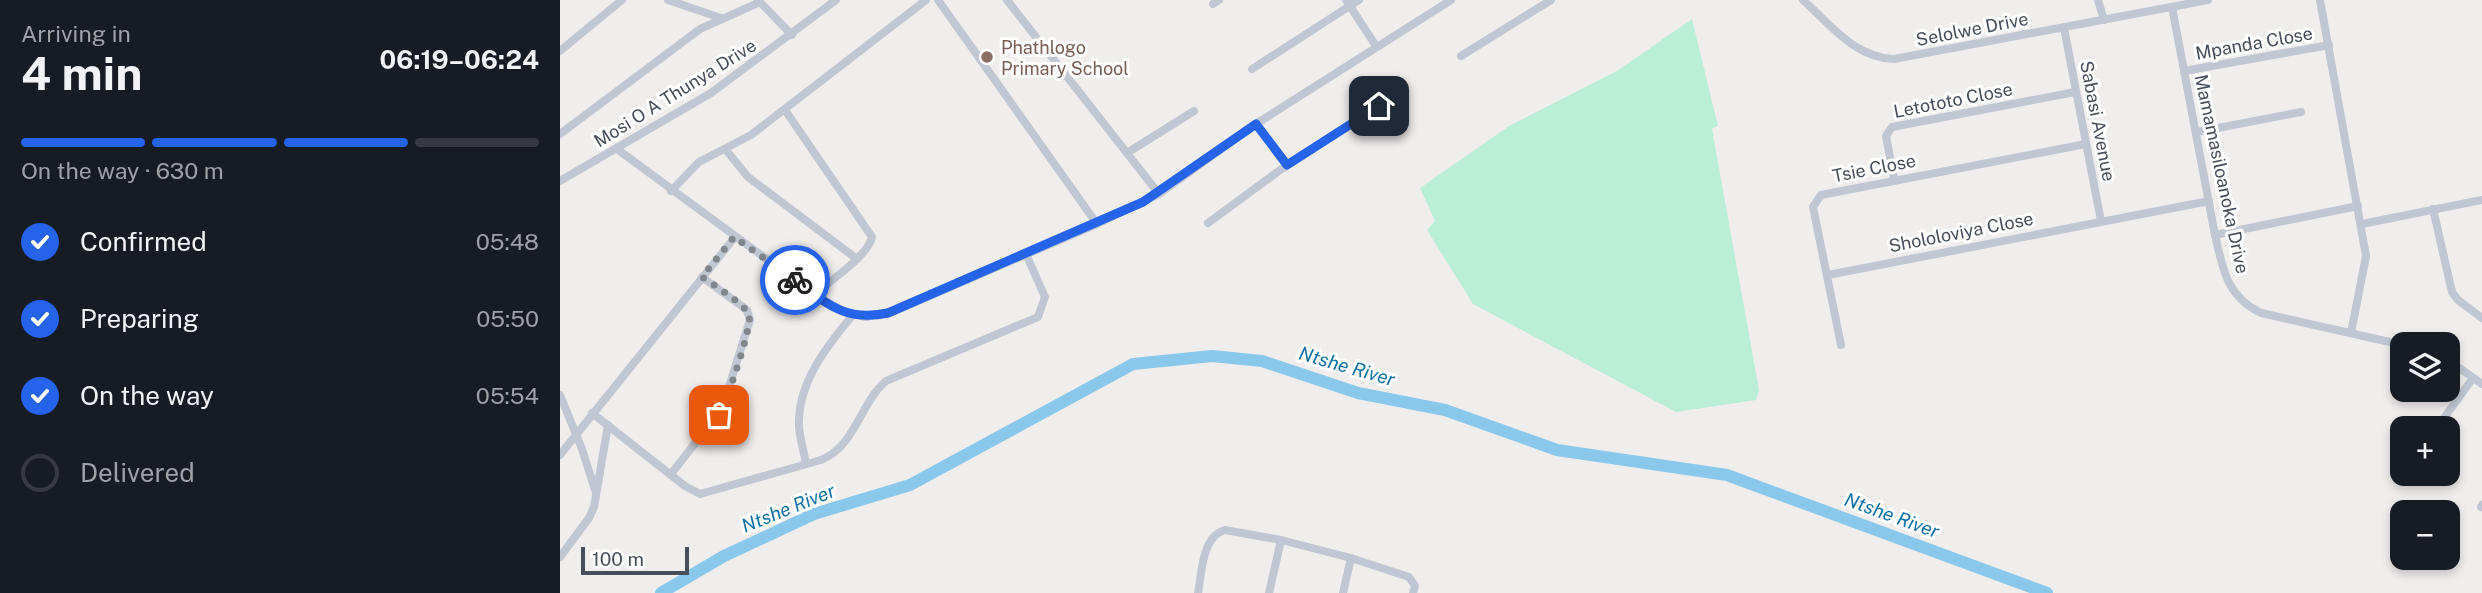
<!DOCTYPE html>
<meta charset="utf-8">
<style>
body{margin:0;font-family:"Public Sans",sans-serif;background:#242831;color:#f1f3f6;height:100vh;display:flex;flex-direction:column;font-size:26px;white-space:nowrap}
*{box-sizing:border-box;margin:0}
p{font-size:23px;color:#9ea1a6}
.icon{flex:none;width:38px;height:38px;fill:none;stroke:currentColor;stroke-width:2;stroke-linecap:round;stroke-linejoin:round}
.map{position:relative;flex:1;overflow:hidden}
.sheet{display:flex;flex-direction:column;background:#171b24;width:560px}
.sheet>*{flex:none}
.buttons{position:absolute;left:1830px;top:332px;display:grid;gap:14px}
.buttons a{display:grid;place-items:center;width:70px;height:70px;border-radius:14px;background:#171b24;box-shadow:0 4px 10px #0003;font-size:35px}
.scale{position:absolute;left:21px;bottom:18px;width:108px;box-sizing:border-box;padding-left:7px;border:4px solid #464e5a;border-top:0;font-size:19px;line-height:24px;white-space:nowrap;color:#464e5a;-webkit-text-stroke:5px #fff;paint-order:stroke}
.pin{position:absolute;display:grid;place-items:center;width:60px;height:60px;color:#fff;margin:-30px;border-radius:14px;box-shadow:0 4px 10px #0006}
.courier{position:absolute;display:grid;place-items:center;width:70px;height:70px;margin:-35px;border:5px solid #2563eb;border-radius:50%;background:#fff;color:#222;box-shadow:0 2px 9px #0007}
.overview em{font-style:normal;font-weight:700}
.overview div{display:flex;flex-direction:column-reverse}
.overview{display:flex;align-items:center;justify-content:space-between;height:119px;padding:0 21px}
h1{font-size:46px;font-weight:700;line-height:52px}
.bar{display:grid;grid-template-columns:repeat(4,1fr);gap:10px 7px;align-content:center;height:84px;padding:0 21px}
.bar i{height:9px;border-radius:5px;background:#363941}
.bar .on{background:#2563eb}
.bar p{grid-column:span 4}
ol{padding:0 21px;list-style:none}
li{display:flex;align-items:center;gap:21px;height:77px}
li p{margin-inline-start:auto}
li .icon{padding:7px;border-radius:50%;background:#2563eb;color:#fff;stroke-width:4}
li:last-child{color:#9ea1a6}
li i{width:38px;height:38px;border:4px solid #363941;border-radius:50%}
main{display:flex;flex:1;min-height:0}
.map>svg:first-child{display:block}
.green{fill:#bbeed6}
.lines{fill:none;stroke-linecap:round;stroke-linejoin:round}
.river{stroke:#89c8ea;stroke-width:12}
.minor{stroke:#c1c7d2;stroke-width:8}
.done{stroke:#82868d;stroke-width:7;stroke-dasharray:0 12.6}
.route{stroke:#2563eb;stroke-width:9}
.education-dot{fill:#8d6e63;stroke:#fff;stroke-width:2.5}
.labels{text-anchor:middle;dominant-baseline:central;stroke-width:6;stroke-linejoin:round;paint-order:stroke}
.street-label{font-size:18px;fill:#464e5a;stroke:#fff}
.education-label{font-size:18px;fill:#785e54;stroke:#fff;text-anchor:start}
.water-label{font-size:19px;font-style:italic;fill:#0e70a5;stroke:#fff}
</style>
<main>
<section class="sheet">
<div class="overview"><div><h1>4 min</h1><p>Arriving in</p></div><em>06:19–06:24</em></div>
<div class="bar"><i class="on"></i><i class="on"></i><i class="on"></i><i></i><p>On the way · 630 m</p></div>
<ol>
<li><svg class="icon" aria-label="check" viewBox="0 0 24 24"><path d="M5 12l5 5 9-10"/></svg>Confirmed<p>05:48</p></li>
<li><svg class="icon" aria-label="check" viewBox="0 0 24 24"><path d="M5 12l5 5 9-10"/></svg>Preparing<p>05:50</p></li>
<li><svg class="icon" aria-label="check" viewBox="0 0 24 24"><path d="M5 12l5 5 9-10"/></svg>On the way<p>05:54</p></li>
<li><i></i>Delivered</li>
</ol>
</section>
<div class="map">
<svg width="1922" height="593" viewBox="0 0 1922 593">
<rect width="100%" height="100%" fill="#f0eded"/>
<!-- green -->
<polygon class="green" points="1132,19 1158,126 1152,129 1199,390 1196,400 1116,412 913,304 867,230 875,221 860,188 949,126 1057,71"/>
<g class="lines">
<!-- river -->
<polyline class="river" points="101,593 164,556 254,514 350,485 573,364 652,356 702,361 798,393 885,410 997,450 1167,475 1487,593"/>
<!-- minor -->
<g class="minor">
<polyline points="108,0 161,18"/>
<polyline points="198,0 232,35"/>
<polyline points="378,0 537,224"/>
<polyline points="447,0 599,194"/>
<polyline points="786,0 816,46"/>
<path d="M1243 0C1270 24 1295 58 1334 59L1648 0"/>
<polyline points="1538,0 1544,20"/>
<polyline points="1760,0 1806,256 1791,333"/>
<polyline points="653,4 659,0"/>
<path d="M1612 7 1655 235C1663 269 1666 296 1701 313L1843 345"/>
<polyline points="1504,28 1541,221"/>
<polyline points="0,51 62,0"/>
<polyline points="901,56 991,0"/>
<polyline points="692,69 799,0"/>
<polyline points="1624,71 1769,45"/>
<path d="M225 110 312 237C308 256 269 282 254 294"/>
<polyline points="696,124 727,165"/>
<polyline points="1637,132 1741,112"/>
<polyline points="0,134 140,29 200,2"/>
<polyline points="57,149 254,294 284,312 306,317 337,310 537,224 599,194 696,124 891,0"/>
<polyline points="166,150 188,177 297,259"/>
<polyline points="567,153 634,111"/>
<polyline points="1334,179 1326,136 1332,127 1515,92"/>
<polyline points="0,181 151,93 276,0"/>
<polyline points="111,191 139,162 191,135 366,0"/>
<polyline points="1873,209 1892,292 1898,300 1922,318"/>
<polyline points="648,223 727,165 842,91"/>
<polyline points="1802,224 1922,200"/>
<polyline points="1655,235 1798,206"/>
<polyline points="1268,275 1649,201"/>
<polyline points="1281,345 1253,207 1261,195 1526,144"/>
<polyline points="1888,360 1922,384"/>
<polyline points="0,395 22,449 35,490"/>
<path d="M32 413 125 486 140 494 261 460C295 447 300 403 326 381L478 317 485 297 466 254"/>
<polyline points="1876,429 1913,378"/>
<polyline points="0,455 175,237"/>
<path d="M246 464C244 452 240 439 239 427 237 384 266 347 292 316"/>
<polyline points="111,474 162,409 190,320 187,310 142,277"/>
<polyline points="1921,507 1922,505"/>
<polyline points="0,557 29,518 34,507 48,425"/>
<path d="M638 593C642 572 642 536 665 530L721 540 791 558 849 577 855 586 853 593"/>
<polyline points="709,593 721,540"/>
<polyline points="783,593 791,558"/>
</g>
</g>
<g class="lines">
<!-- done -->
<path class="done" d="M159 415C166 403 193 325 189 315 185 304 152 284 142 277L174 237 235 280"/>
<!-- route -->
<path class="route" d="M235 280C267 304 286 322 328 313L583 202 696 124 727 165 819 106"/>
</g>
<!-- markers -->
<circle class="education-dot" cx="427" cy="57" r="7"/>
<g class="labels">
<!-- street labels -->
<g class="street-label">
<text transform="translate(1412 29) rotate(-11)">Selolwe Drive</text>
<text transform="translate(1694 43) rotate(-10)">Mpanda Close</text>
<text transform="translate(115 93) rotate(-32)">Mosi O A Thunya Drive</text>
<text transform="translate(1393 100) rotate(-11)">Letototo Close</text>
<text transform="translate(1538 121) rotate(79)">Sabasi Avenue</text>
<text transform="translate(1314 168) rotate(-11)">Tsie Close</text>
<text transform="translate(1662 174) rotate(78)">Mamamasiloanoka Drive</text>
<text transform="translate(1401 232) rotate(-11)">Shololoviya Close</text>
</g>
<!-- education labels -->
<g class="education-label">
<text x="441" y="47">Phathlogo<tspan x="441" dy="21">Primary School</tspan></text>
</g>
<!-- water labels -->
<g class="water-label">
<text transform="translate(787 366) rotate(16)">Ntshe River</text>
<text transform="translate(228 508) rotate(-22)">Ntshe River</text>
<text transform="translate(1332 515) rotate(20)">Ntshe River</text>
</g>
</g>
</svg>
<div class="buttons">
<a><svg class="icon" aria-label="layers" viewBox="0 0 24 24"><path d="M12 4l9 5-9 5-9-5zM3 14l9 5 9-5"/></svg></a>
<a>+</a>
<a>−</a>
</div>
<div class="scale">100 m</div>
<div class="pin" style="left:159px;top:415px;background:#ea580c"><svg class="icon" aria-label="bag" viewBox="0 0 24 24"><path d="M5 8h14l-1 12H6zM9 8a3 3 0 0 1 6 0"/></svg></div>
<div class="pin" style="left:819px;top:106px;background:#1f2937"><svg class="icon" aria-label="home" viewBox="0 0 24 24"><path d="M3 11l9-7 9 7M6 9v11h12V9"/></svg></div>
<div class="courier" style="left:235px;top:280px"><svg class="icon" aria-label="bike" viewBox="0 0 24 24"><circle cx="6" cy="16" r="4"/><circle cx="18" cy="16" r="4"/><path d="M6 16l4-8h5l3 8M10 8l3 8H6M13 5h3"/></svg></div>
</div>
</main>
